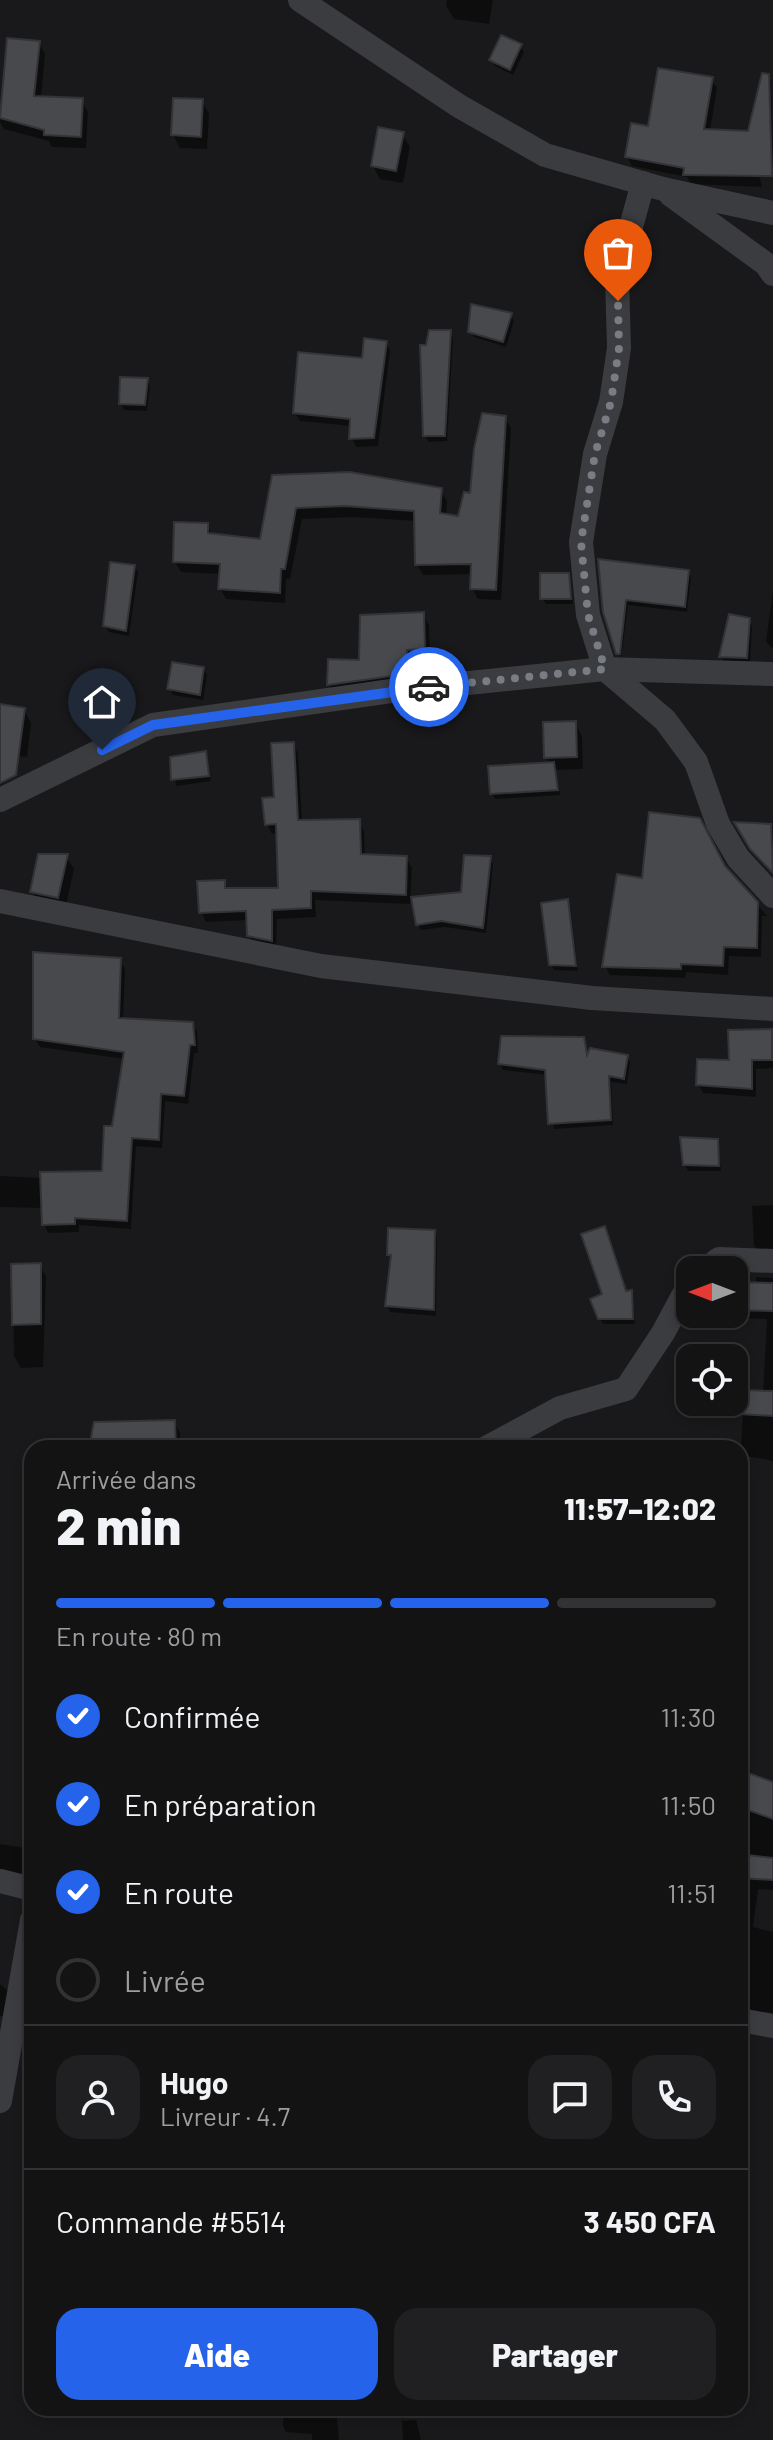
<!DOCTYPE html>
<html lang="fr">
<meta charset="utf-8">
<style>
body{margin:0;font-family:Barlow,sans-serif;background:#202022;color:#f1f3f6;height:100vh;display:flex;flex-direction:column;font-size:30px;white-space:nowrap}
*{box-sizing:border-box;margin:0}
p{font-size:26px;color:#9d9ea0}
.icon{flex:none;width:44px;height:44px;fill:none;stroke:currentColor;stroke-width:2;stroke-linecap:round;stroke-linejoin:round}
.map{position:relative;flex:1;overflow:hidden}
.details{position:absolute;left:24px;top:1440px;width:724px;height:976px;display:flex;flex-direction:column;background:#131314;border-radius:24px;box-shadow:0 4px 12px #0003,0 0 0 2px #323234}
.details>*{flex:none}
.needle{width:52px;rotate:270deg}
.buttons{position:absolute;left:676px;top:1256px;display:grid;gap:16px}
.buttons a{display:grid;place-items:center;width:72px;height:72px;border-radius:16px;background:#131314;box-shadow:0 4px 12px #0003,0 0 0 2px #323234;font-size:40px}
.pin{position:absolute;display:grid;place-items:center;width:68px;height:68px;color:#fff;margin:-82px -34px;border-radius:50% 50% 50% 0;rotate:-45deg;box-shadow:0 0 8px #0007}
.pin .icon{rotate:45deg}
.courier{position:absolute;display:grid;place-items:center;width:80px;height:80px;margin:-40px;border:6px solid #2563eb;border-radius:50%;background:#fff;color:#222;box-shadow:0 2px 10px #0007}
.head em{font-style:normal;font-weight:800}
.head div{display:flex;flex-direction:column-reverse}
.head{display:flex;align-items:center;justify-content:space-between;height:136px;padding:0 32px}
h1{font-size:52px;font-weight:800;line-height:60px}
.bar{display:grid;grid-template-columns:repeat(4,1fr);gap:12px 8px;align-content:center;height:96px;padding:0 32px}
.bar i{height:10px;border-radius:6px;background:#323234}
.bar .on{background:#2563eb}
.bar p{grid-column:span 4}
.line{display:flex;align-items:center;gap:20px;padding:0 32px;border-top:2px solid #323234}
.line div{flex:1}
.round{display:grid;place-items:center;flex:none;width:84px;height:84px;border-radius:24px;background:#202022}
ol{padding:0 32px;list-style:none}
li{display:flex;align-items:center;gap:24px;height:88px}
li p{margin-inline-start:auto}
li .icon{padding:8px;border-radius:50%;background:#2563eb;color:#fff;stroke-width:4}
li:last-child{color:#9d9ea0}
li i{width:44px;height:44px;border:4px solid #323234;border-radius:50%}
.action{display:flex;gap:16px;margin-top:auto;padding:16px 32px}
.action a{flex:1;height:92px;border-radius:24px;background:#2563eb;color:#fff;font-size:32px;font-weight:800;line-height:92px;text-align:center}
.action a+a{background:#202022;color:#f1f3f6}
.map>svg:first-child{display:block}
.shadow{fill:#0007}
.building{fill:#48494d;stroke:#333437;stroke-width:2}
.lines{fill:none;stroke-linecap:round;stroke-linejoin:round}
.minor{stroke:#3a3c40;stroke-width:24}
.done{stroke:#797c82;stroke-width:8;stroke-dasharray:0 14.4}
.route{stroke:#2563eb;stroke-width:10}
</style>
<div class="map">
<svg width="773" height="2440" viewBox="0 0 773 2440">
<rect width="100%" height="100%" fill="#19191b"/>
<!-- shadow -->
<g class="shadow">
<polygon points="447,0 493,0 489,24 454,19 446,6"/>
<polygon points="38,42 45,54 41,98 81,100 88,112 86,148 52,147 49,141 4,129 0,122 4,92"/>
<polygon points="520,46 524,52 513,75 495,66 492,60"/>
<polygon points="768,76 771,82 773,157 748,156"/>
<polygon points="711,79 717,88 710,131 758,171 762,187 691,184 687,177 632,166 627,157 649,129"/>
<polygon points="202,101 209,114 207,149 180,148 173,135"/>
<polygon points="402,134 410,147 403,183 380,179 373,166"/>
<polygon points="510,315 514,321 506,347 474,337 470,331"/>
<polygon points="449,332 453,338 447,441 429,442 425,436 428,347"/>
<polygon points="386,342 390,351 378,446 356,447 352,438 352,426 300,421 295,413"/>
<polygon points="147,380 150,386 147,411 124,410 121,404"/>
<polygon points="505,418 511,428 501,600 478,599 472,588 473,574 423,575 417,565 416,521 353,517 302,519 290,579 286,579 285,603 226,599 220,588 221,574 181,572 175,562 207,525 213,536 261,541 274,476 440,490 447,501 446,516 460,518"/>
<polygon points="600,561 688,572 691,578 687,612 628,605 621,659"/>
<polygon points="134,566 138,572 129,636 109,632 105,626"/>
<polygon points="568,575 573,604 546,604 542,598"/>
<polygon points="773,590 773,648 766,642"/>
<polygon points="423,614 429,625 430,660 413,661 412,685 335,696 329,685"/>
<polygon points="748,620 752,626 750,664 725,663 722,657"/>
<polygon points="203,669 207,675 203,700 173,695 170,689"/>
<polygon points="0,706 24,710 31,723 27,757 0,754"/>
<polygon points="575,723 582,736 583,769 556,770 560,795 495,799 492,793 550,764 546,757"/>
<polygon points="293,744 298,753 302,822 358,821 364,831 365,856 406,858 412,868 410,904 315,900 316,917 277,919 276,949 254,945 249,935 248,920 206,922 201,912 224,882 229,890 280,890 278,833 272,834 267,824"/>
<polygon points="205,753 211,781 176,786 172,759"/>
<polygon points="770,826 773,831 773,874 756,855"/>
<polygon points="66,856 74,869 65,910 39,904 32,891"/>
<polygon points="490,858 493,864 486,933 445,927 421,930 418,924 463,894"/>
<polygon points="725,868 767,916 762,916 761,957 729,956 728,975 686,972 685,978 610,975 605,966"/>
<polygon points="567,901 570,907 578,971 554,970 551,964"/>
<polygon points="120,960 125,969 123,1020 192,1023 197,1032 198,1053 194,1053 188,1104 165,1101 162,1148 136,1146 131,1229 79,1225 79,1232 48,1233 44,1224 43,1208 0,1207 0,1176 42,1178 104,1173 125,1059 40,1047 35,1039"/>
<polygon points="771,1031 773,1068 756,1069 756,1097 703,1093 698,1084"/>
<polygon points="583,1039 588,1056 626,1056 630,1062 627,1084 611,1082 613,1125 554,1129 548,1075 503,1070 500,1064"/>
<polygon points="717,1141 721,1171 688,1171 685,1165"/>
<polygon points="773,1205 773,1255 760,1254 754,1245 752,1206"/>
<polygon points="434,1232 437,1238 436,1316 390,1312 387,1306 392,1260 389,1255"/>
<polygon points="39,1265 46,1276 43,1367 21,1368 14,1356 13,1266"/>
<polygon points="756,1277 773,1278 773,1461 746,1456 741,1447 744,1392 763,1393 767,1319 736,1318 734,1284 757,1285"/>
<polygon points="631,1292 635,1324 603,1324 600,1318 626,1293"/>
<polygon points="174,1422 180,1432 181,1448 91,1448"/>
<polygon points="740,1759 747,1760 752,1776 773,1782 773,1890 758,1889 753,1927 773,1932 773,2020 740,2014"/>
<polygon points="0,1844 32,1849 32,1878 0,1874"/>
<polygon points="0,1984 8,1991 3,2016 0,2016"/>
<polygon points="28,2210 32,2210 32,2273 25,2263"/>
<polygon points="284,2408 336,2408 339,2440 312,2440 312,2434 286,2432 283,2426"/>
<polygon points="341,2408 367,2408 367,2417 347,2417"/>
<polygon points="416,2420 421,2440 403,2440 402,2421"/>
</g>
<!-- building -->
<g class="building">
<polygon points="501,35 522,44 510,70 489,60"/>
<polygon points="7,38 40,41 34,96 83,98 81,137 44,135 44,130 0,118"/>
<polygon points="658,68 713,77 704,129 748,131 762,73 769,74 772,176 683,175 684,168 625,157 631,123 648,126"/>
<polygon points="173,98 203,99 201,137 171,135"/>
<polygon points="378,127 404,132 396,171 371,166"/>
<polygon points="471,304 512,313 503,342 468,332"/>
<polygon points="429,330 451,330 445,436 423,436 420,345 426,345"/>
<polygon points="364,338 387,341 374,438 349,439 350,419 293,413 298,352 362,358"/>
<polygon points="120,377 148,378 145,405 119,404"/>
<polygon points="482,413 506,416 496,590 470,589 471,564 415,565 414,511 345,506 296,508 285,569 281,569 280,593 218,589 220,564 173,562 174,522 208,523 208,533 260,539 272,475 350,472 442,488 440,513 458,516 464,492 470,493 474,449"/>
<polygon points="598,559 689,570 685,607 626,600 620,654 616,654 603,612"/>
<polygon points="110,562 135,565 126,631 103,626"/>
<polygon points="540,573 569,573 571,599 540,599"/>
<polygon points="424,612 425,649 407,650 407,674 327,685 328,659 359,660 360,615"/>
<polygon points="729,614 750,618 747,658 719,657"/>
<polygon points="172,662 204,667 200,695 167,689"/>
<polygon points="0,704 25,708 16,775 0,783"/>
<polygon points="576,721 577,757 544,758 543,722"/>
<polygon points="294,742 298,820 360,819 361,854 407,856 406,895 311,891 311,908 272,910 272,941 247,936 246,911 199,913 197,881 225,880 225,888 278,888 276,824 265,825 262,798 274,797 271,743"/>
<polygon points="206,751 209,776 171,780 170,757"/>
<polygon points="554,762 558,790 490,794 488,766"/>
<polygon points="649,812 700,818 725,866 758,902 757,948 724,947 723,966 681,964 681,969 602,967 617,874 642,878"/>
<polygon points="734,822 771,824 773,873 750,849"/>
<polygon points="38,854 68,854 58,898 30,892"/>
<polygon points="464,855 491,856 483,928 441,921 416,925 411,897 461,892"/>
<polygon points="568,899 576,966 549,965 541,903"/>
<polygon points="33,952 121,958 119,1018 193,1022 195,1045 190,1045 184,1096 161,1094 159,1140 132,1138 127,1221 75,1218 75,1224 42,1225 40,1172 102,1171 104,1126 112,1126 124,1052 33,1039"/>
<polygon points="772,1029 772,1060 752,1060 752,1089 696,1085 697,1059 729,1060 728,1030"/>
<polygon points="501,1036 584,1037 587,1055 590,1048 628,1055 624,1079 609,1076 611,1120 548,1124 545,1070 498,1064"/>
<polygon points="680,1137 718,1139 719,1166 683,1165"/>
<polygon points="605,1226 626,1291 632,1290 633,1319 598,1319 590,1299 602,1294 581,1234"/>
<polygon points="388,1228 435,1230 434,1310 385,1306 391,1255 387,1255"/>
<polygon points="41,1263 41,1324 12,1325 11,1264"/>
<polygon points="734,1282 773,1283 773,1311 734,1310"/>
<polygon points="742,1390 773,1391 773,1416 741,1414"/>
<polygon points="175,1420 176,1448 89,1448 94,1422"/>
<polygon points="740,1770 773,1782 773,1819 740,1807"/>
<polygon points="740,1854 773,1858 773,1880 740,1878"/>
</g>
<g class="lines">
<!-- minor -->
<g class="minor">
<polyline points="300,0 459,106 545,155 663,189 773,213"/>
<polyline points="643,183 617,278 619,348 611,402 595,454 581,542 588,615 605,669 665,720 696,762 718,824 738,858 773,896"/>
<polyline points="671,195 766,264 773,274"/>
<polyline points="0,800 153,725 391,691 605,669 773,674"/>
<polyline points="0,901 321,966 592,998 773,1009"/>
<polyline points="706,1270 719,1259 773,1261"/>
<polyline points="486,1448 560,1408 626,1389 663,1333 690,1283"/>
<polyline points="0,1881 32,1889"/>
<polyline points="740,2020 773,2026"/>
<polyline points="0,2101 32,1920"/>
</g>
</g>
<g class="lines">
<!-- done -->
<polyline class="done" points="429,687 605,669 588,615 581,542 595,454 611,402 619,348 618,301"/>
<!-- route -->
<polyline class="route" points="102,750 153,725 429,687"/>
</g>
</svg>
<div class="buttons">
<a><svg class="needle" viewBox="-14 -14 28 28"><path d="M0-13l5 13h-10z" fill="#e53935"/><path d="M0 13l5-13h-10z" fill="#9d9ea0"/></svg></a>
<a><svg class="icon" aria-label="locate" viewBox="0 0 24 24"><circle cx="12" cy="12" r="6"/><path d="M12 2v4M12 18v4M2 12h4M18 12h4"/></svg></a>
</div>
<div class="pin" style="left:618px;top:301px;background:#ea580c"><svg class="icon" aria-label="bag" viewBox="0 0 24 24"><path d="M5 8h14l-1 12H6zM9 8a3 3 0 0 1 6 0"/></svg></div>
<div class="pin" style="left:102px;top:750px;background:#1f2937"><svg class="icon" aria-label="home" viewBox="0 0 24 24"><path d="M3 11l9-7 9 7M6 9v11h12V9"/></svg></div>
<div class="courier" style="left:429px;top:687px"><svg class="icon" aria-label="car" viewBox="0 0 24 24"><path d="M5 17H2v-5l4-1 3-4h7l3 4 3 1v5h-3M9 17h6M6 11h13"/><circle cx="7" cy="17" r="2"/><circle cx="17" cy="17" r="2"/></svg></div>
<section class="details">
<div class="head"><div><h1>2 min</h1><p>Arrivée dans</p></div><em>11:57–12:02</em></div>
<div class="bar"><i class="on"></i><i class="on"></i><i class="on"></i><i></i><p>En route · 80 m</p></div>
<ol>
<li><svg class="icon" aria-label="check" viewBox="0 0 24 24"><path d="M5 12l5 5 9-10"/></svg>Confirmée<p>11:30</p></li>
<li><svg class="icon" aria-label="check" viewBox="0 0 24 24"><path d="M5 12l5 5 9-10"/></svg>En préparation<p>11:50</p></li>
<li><svg class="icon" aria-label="check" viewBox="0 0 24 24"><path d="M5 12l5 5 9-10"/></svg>En route<p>11:51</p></li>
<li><i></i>Livrée</li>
</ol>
<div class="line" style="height:144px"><a class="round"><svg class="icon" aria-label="person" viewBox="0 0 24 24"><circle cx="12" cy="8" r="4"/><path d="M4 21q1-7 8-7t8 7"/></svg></a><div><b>Hugo</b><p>Livreur · 4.7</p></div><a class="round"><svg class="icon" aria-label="chat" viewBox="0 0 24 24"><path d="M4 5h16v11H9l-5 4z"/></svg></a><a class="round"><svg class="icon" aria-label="phone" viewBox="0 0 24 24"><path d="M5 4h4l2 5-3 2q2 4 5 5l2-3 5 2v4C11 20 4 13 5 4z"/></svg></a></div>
<div class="line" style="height:104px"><div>Commande #5514</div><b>3 450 CFA</b></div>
<div class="action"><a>Aide</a><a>Partager</a></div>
</section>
</div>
